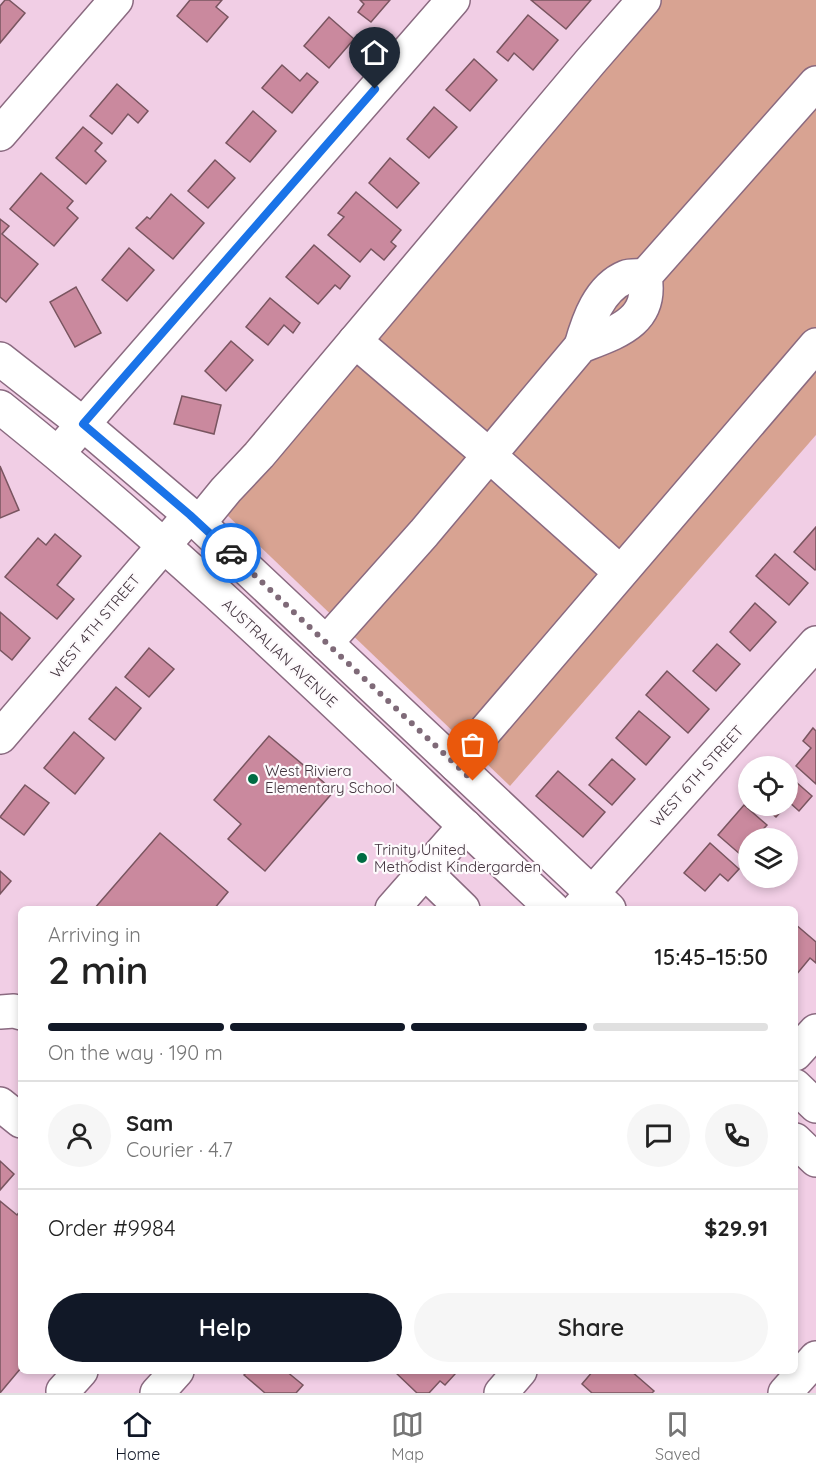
<!DOCTYPE html>
<meta charset="utf-8">
<style>
body{margin:0;font-family:Quicksand,sans-serif;background:#f6f6f6;color:#222;height:100vh;display:flex;flex-direction:column;font-size:22px;white-space:nowrap}
*{box-sizing:border-box;margin:0}
p{font-size:20px;color:#767676}
.icon{flex:none;width:33px;height:33px;fill:none;stroke:currentColor;stroke-width:2;stroke-linecap:round;stroke-linejoin:round}
.map{position:relative;flex:1;overflow:hidden}
.panel{position:absolute;left:18px;top:906px;width:780px;height:468px;display:flex;flex-direction:column;background:#fff;border-radius:9px;box-shadow:0 3px 9px #0003}
.panel>*{flex:none}
.controls{position:absolute;left:738px;top:756px;display:grid;gap:12px}
.controls a{display:grid;place-items:center;width:60px;height:60px;border-radius:50%;background:#fff;box-shadow:0 3px 9px #0003;font-size:30px}
.pin{position:absolute;display:grid;place-items:center;width:51px;height:51px;color:#fff;margin:-62px -26px;border-radius:50% 50% 50% 0;rotate:-45deg;box-shadow:0 0 6px #0007}
.pin .icon{rotate:45deg}
.courier{position:absolute;display:grid;place-items:center;width:60px;height:60px;margin:-30px;border:4px solid #1a73e8;border-radius:50%;background:#fff;color:#222;box-shadow:0 2px 8px #0007}
.head em{font-style:normal;font-weight:600}
.head div{display:flex;flex-direction:column-reverse}
.head{display:flex;align-items:center;justify-content:space-between;height:102px;padding:0 30px}
h1{font-size:39px;font-weight:600;line-height:45px}
.bar{display:grid;grid-template-columns:repeat(4,1fr);gap:9px 6px;align-content:center;height:72px;padding:0 30px}
.bar i{height:8px;border-radius:4px;background:#e0e0e0}
.bar .on{background:#111827}
.bar p{grid-column:span 4}
.line{display:flex;align-items:center;gap:15px;padding:0 30px;border-top:2px solid #e0e0e0}
.line div{flex:1}
.round{display:grid;place-items:center;flex:none;width:63px;height:63px;border-radius:32px;background:#f6f6f6}
.action{display:flex;gap:12px;margin-top:auto;padding:12px 30px}
.action a{flex:1;height:69px;border-radius:36px;background:#111827;color:#fff;font-size:24px;font-weight:600;line-height:69px;text-align:center}
.action a+a{background:#f6f6f6;color:#222}
.dock{display:flex;justify-content:space-around;align-items:center;height:84px;border-top:2px solid #e0e0e0;background:#fff;font-size:16px;color:#767676}
.dock a{display:grid;justify-items:center;gap:3px}
.dock .on{color:#111827}
.map>svg:first-child{display:block}
.green{fill:#d8a392}
.building{fill:#ca899e;stroke:#795560;stroke-width:1.5}
.lines{fill:none;stroke-linecap:round;stroke-linejoin:round}
.minor-casing{stroke:#8a6a80;stroke-width:36}
.major-casing{stroke:#8a6a80;stroke-width:36}
.minor{stroke:#fff;stroke-width:33}
.major{stroke:#fff;stroke-width:33}
.done{stroke:#7f6a78;stroke-width:6;stroke-dasharray:0 10.8}
.route{stroke:#1a73e8;stroke-width:8}
.poi-dot{fill:#006c43;stroke:#fdfafc;stroke-width:2}
.labels{text-anchor:middle;dominant-baseline:central;stroke-width:4.5;stroke-linejoin:round;paint-order:stroke}
.street-label{font-size:15px;fill:#42343e;stroke:#fdfafc}
.poi-label{font-size:15px;fill:#42343e;stroke:#fdfafc;text-anchor:start}
</style>
<div class="map">
<svg width="816" height="1393" viewBox="0 0 816 1393">
<rect width="100%" height="100%" fill="#f1cee5"/>
<!-- green -->
<polygon class="green" points="630,0 816,0 816,435 510,786 203,492"/>
<!-- building -->
<g class="building">
<polygon points="5,0 9,0 25,13 0,43 0,6"/>
<polygon points="190,0 222,0 216,7 228,17 207,42 177,16"/>
<polygon points="360,0 390,0 371,22 358,12 364,4"/>
<polygon points="531,0 591,0 566,29"/>
<polygon points="528,15 558,40 533,70 514,53 508,61 497,52"/>
<polygon points="329,17 354,39 329,68 304,46"/>
<polygon points="474,59 497,80 470,111 446,90"/>
<polygon points="282,65 300,81 307,73 318,82 292,113 262,88"/>
<polygon points="117,84 148,111 138,123 128,114 112,134 90,116"/>
<polygon points="434,107 457,127 429,158 407,139"/>
<polygon points="253,111 276,131 250,162 226,143"/>
<polygon points="83,127 102,143 95,151 106,161 86,184 56,158"/>
<polygon points="390,158 419,183 397,208 369,183"/>
<polygon points="215,160 235,178 208,208 188,191"/>
<polygon points="41,173 73,201 67,208 78,218 54,246 10,209"/>
<polygon points="356,192 401,230 391,242 396,246 384,260 371,249 360,262 328,235 344,217 338,213"/>
<polygon points="171,194 204,223 173,259 136,228 147,217 150,219"/>
<polygon points="0,219 9,226 2,234 38,264 6,302 0,297"/>
<polygon points="314,245 350,276 340,289 335,285 318,304 286,277"/>
<polygon points="129,248 154,270 127,301 102,280"/>
<polygon points="76,287 101,333 75,347 50,302"/>
<polygon points="270,298 300,323 293,333 284,325 268,345 246,327"/>
<polygon points="231,341 253,360 226,391 205,371"/>
<polygon points="182,396 221,405 214,434 174,424"/>
<polygon points="0,466 19,510 0,518"/>
<polygon points="816,527 816,569 815,570 794,552"/>
<polygon points="55,534 81,556 57,585 74,599 57,619 5,577 38,538 46,545"/>
<polygon points="775,554 808,583 789,605 756,576"/>
<polygon points="755,603 776,622 750,651 730,632"/>
<polygon points="0,612 30,638 12,660 0,650"/>
<polygon points="717,644 740,664 716,691 693,671"/>
<polygon points="149,648 174,669 149,697 125,677"/>
<polygon points="667,671 709,709 688,733 646,695"/>
<polygon points="116,687 141,708 115,740 89,719"/>
<polygon points="639,711 670,737 646,765 616,738"/>
<polygon points="813,728 816,731 816,784 796,766 811,748 803,741"/>
<polygon points="74,732 104,758 75,794 44,768"/>
<polygon points="269,736 334,791 265,871 228,839 241,824 214,800"/>
<polygon points="612,759 635,779 612,805 589,785"/>
<polygon points="558,771 605,812 583,837 536,796"/>
<polygon points="788,775 812,796 799,811 789,802 788,804"/>
<polygon points="25,785 49,803 24,835 0,817"/>
<polygon points="744,805 767,825 755,838 748,838 748,846 741,855 718,835"/>
<polygon points="762,806 786,806 776,817"/>
<polygon points="160,833 228,892 214,909 94,909"/>
<polygon points="710,843 739,869 728,881 720,874 705,891 684,873"/>
<polygon points="0,871 11,881 0,894"/>
<polygon points="795,924 816,942 816,963 810,958 796,975"/>
<polygon points="0,1161 14,1174 0,1190"/>
<polygon points="0,1201 17,1215 21,1210 21,1368 0,1393"/>
<polygon points="248,1371 286,1371 303,1385 296,1393 265,1393 244,1375"/>
<polygon points="394,1371 453,1371 456,1373 445,1385 440,1381 429,1393 417,1393"/>
<polygon points="593,1371 631,1371 654,1391 652,1393 592,1393 582,1384"/>
</g>
<g class="lines">
<!-- minor casing -->
<g class="minor-casing">
<g id="minor">
<polyline points="0,134 116,0"/>
<polyline points="355,341 490,456 620,572"/>
<path d="M581 346C588 321 599 288 626 277 631 275 639 276 645 276"/>
<polyline points="58,453 453,0"/>
<polyline points="199,523 226,490 259,455 590,62 644,0"/>
<path d="M326 643 424 533 581 346C617 332 653 322 645 276L816 83"/>
<polyline points="0,737 190,515"/>
<polyline points="456,765 816,345"/>
<polyline points="425,872 463,909"/>
<polyline points="392,909 465,826"/>
<polyline points="578,909 816,643"/>
<polyline points="0,1012 14,1011 21,1013"/>
<polyline points="795,1054 816,1031"/>
<polyline points="0,1104 21,1121"/>
<polyline points="66,1393 63,1391 81,1371"/>
<polyline points="157,1393 177,1371"/>
<polyline points="501,1393 520,1371"/>
</g>
</g>
<!-- major casing -->
<g class="major-casing">
<g id="major">
<polyline points="0,359 83,424 190,515 609,909"/>
<path d="M0 407C194 562 371 739 553 909"/>
<polyline points="795,1086 816,1106"/>
<polyline points="795,1140 816,1160"/>
<polyline points="785,1393 816,1358"/>
</g>
</g>
<!-- minor -->
<use href="#minor" class="minor"/>
<!-- major -->
<use href="#major" class="major"/>
</g>
<g class="lines">
<!-- done -->
<polyline class="done" points="231,553 473,781"/>
<!-- route -->
<polyline class="route" points="231,553 190,515 83,424 375,89"/>
</g>
<!-- markers -->
<g class="poi-dot">
<circle cx="253" cy="779" r="6"/>
<circle cx="362" cy="858" r="6"/>
</g>
<g class="labels">
<!-- street labels -->
<g class="street-label">
<text transform="translate(95 626) rotate(-50)">WEST 4TH STREET</text>
<text transform="translate(280 653) rotate(43)">AUSTRALIAN AVENUE</text>
<text transform="translate(697 776) rotate(-48)">WEST 6TH STREET</text>
</g>
<!-- poi labels -->
<g class="poi-label">
<text x="265" y="770">West Riviera<tspan x="265" dy="17">Elementary School</tspan></text>
<text x="374" y="849">Trinity United<tspan x="374" dy="17">Methodist Kindergarden</tspan></text>
</g>
</g>
</svg>
<div class="controls">
<a><svg class="icon" aria-label="locate" viewBox="0 0 24 24"><circle cx="12" cy="12" r="6"/><path d="M12 2v4M12 18v4M2 12h4M18 12h4"/></svg></a>
<a><svg class="icon" aria-label="layers" viewBox="0 0 24 24"><path d="M12 4l9 5-9 5-9-5zM3 14l9 5 9-5"/></svg></a>
</div>
<div class="pin" style="left:473px;top:781px;background:#ea580c"><svg class="icon" aria-label="bag" viewBox="0 0 24 24"><path d="M5 8h14l-1 12H6zM9 8a3 3 0 0 1 6 0"/></svg></div>
<div class="pin" style="left:375px;top:89px;background:#1f2937"><svg class="icon" aria-label="home" viewBox="0 0 24 24"><path d="M3 11l9-7 9 7M6 9v11h12V9"/></svg></div>
<div class="courier" style="left:231px;top:553px"><svg class="icon" aria-label="car" viewBox="0 0 24 24"><path d="M5 17H2v-5l4-1 3-4h7l3 4 3 1v5h-3M9 17h6M6 11h13"/><circle cx="7" cy="17" r="2"/><circle cx="17" cy="17" r="2"/></svg></div>
<section class="panel">
<div class="head"><div><h1>2 min</h1><p>Arriving in</p></div><em>15:45–15:50</em></div>
<div class="bar"><i class="on"></i><i class="on"></i><i class="on"></i><i></i><p>On the way · 190 m</p></div>
<div class="line" style="height:108px"><a class="round"><svg class="icon" aria-label="person" viewBox="0 0 24 24"><circle cx="12" cy="8" r="4"/><path d="M4 21q1-7 8-7t8 7"/></svg></a><div><b>Sam</b><p>Courier · 4.7</p></div><a class="round"><svg class="icon" aria-label="chat" viewBox="0 0 24 24"><path d="M4 5h16v11H9l-5 4z"/></svg></a><a class="round"><svg class="icon" aria-label="phone" viewBox="0 0 24 24"><path d="M5 4h4l2 5-3 2q2 4 5 5l2-3 5 2v4C11 20 4 13 5 4z"/></svg></a></div>
<div class="line" style="height:78px"><div>Order #9984</div><b>$29.91</b></div>
<div class="action"><a>Help</a><a>Share</a></div>
</section>
</div>
<nav class="dock">
<a class="on"><svg class="icon" aria-label="home" viewBox="0 0 24 24"><path d="M3 11l9-7 9 7M6 9v11h12V9"/></svg>Home</a>
<a><svg class="icon" aria-label="map" viewBox="0 0 24 24"><path d="M3 6l6-2 6 2 6-2v14l-6 2-6-2-6 2zM9 4v14M15 6v14"/></svg>Map</a>
<a><svg class="icon" aria-label="saved" viewBox="0 0 24 24"><path d="M7 4h10v16l-5-4-5 4z"/></svg>Saved</a>
</nav>
